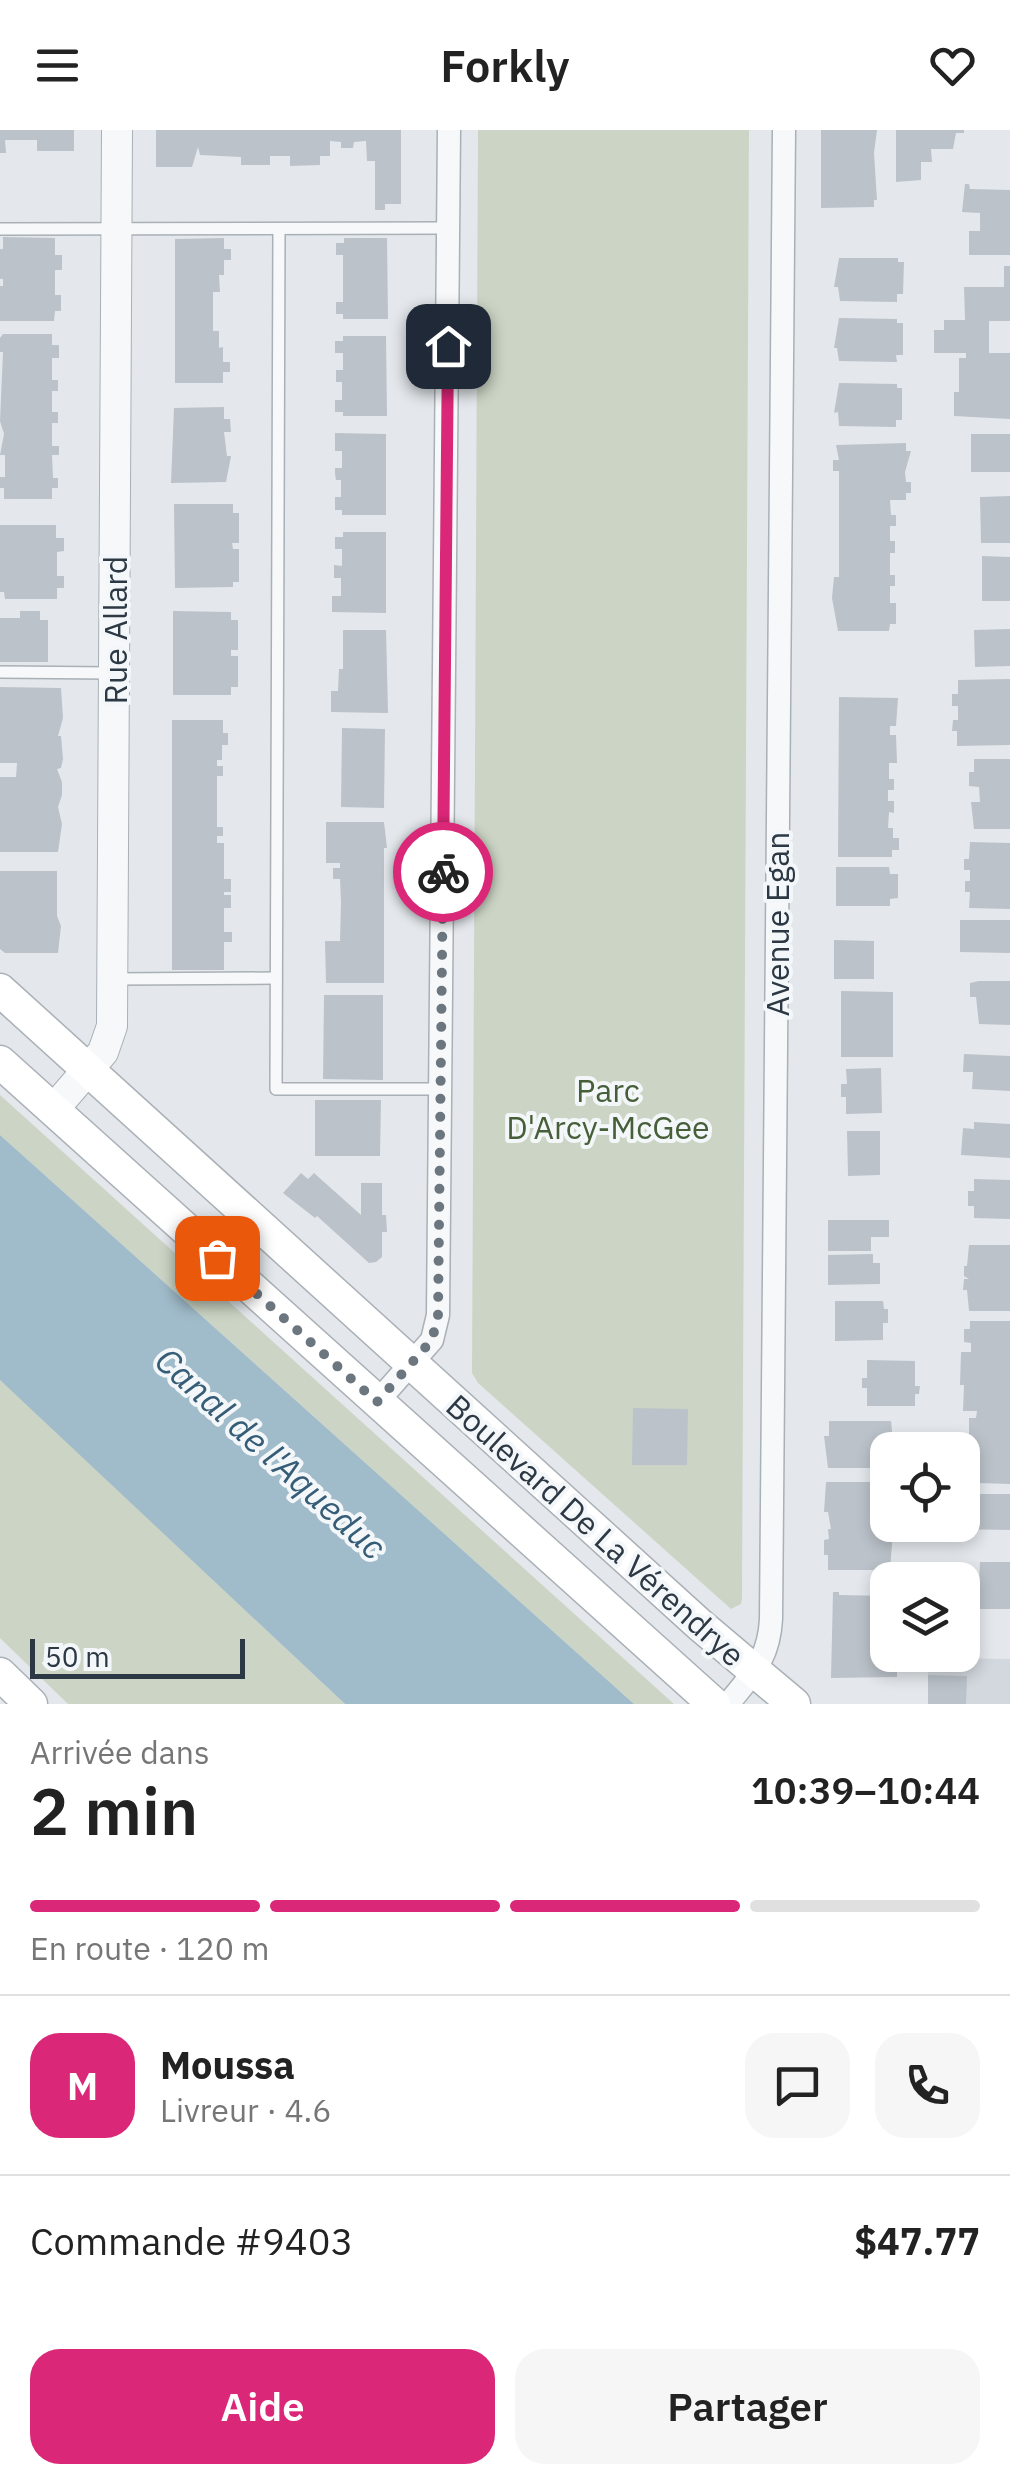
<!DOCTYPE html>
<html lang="fr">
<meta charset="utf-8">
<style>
body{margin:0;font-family:"IBM Plex Sans",sans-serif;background:#f6f6f6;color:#222;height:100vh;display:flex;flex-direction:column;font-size:38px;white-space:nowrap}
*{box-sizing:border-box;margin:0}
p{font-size:32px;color:#767676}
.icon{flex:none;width:55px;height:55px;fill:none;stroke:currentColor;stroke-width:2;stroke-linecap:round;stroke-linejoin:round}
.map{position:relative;height:1574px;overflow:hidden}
.panel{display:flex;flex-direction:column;background:#fff;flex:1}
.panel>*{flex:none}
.fabs{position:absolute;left:870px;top:1302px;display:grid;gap:20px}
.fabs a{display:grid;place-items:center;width:110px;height:110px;border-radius:20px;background:#fff;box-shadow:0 5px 15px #0003;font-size:50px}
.scale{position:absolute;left:30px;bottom:25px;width:215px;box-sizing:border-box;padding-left:10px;border:5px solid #2c3844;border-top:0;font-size:28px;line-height:35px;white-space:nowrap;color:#2c3844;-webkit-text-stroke:8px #f4f7f9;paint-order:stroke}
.pin{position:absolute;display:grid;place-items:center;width:85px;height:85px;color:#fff;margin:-42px;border-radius:20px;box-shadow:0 5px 15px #0006}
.courier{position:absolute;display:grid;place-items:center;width:100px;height:100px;margin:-50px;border:8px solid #db2777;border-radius:50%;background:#fff;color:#222;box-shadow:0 2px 12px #0007}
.headline em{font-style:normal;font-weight:600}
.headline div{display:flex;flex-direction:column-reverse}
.headline{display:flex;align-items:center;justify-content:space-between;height:170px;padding:0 30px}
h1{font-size:65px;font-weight:600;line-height:75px}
.bar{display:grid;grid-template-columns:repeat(4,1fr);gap:15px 10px;align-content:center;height:120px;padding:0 30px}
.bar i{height:12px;border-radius:8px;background:#e0e0e0}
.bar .on{background:#db2777}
.bar p{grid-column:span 4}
.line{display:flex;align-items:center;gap:25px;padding:0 30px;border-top:2px solid #e0e0e0}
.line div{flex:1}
.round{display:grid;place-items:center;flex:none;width:105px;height:105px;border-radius:30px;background:#f6f6f6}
.primary-button{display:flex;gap:20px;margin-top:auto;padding:20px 30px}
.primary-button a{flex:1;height:115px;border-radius:30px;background:#db2777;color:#fff;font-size:40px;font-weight:600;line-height:115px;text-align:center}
.primary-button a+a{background:#f6f6f6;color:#222}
header{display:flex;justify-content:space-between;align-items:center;height:130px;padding:0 30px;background:#fff;font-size:45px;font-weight:600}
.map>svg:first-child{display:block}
.built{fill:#d2d8dd}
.green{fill:#ccd5c5}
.water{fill:#a0bbca}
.building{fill:#bbc2c9}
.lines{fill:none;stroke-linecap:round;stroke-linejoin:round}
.service-casing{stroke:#a9b0b6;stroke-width:14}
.minor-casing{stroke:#a9b0b6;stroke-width:25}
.tertiary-casing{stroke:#a9b0b6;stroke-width:32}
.secondary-casing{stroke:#a9b0b6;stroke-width:35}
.service{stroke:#f7f8fa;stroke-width:11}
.minor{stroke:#f7f8fa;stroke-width:22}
.tertiary{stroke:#f7f8fa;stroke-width:30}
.secondary{stroke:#fff;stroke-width:32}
.done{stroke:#6c767f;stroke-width:10;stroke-dasharray:0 18}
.route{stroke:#db2777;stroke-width:12}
.labels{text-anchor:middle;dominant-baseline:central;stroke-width:8;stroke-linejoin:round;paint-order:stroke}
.street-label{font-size:32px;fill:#2c3844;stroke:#f4f7f9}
.park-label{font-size:32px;fill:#465f39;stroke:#f4f7f9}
.water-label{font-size:35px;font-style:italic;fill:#365d77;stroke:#f4f7f9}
</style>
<header><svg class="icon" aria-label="menu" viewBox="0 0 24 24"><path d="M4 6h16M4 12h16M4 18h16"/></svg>Forkly<svg class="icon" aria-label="heart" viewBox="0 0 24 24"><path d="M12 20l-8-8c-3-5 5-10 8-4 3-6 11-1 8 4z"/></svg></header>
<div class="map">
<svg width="1010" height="1574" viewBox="0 0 1010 1574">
<rect width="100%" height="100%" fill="#e4e8ec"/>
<!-- built -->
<polygon class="built" points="928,1528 1010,1529 1010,1574 928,1574"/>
<!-- green -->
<g class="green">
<polygon points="478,0 749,0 742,1468 741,1474 731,1479 478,1253 472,1243"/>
<polygon points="0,965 674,1574 634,1574 0,1005"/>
<polygon points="0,1250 26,1273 345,1574 68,1574 0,1508"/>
</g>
<!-- water -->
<polygon class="water" points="0,1005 634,1574 345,1574 0,1250"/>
<!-- building -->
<g class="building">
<polygon points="0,0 74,0 74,21 37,21 37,10 5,10 6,23 0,23"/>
<polygon points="156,0 401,0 401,74 385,74 385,80 375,80 375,31 367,31 366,11 354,12 353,18 341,18 341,12 330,11 330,26 320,26 320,35 290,36 290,26 270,26 270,35 241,35 241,27 200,25 198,17 192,37 156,37"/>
<polygon points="821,0 877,0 874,23 877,70 874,70 874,77 821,78"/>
<polygon points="896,0 964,0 964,3 956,3 953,19 931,19 932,32 921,32 921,50 896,52"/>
<polygon points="965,54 969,54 970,59 1010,60 1010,125 969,125 969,101 980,101 980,83 962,82"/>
<polygon points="3,107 55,108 55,125 62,125 62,140 55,140 55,165 61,165 61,181 55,181 54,191 0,191 0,156 3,156 3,149 0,149 0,119 3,119"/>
<polygon points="224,108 224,119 231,119 231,130 224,130 224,145 219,145 220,162 213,162 213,201 219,201 219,218 223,217 223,232 230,232 230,242 223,242 223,253 175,253 175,109"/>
<polygon points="344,108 387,108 388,189 343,189 343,184 336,184 336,172 343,172 343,125 336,125 336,113 344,113"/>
<polygon points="839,128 898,128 898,132 904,132 903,164 897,164 897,172 840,171 838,157 834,157"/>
<polygon points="1004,136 1010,136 1010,191 989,191 989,223 1010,223 1010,289 954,286 954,262 959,262 959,228 966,228 966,223 934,223 934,200 944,200 944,190 965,190 964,157 1004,157"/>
<polygon points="839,188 897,189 897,193 903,193 903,225 896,225 897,232 839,231 837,218 834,218"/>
<polygon points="3,204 52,204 52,215 59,215 59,228 52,228 52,250 58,250 58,261 52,261 52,282 58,282 58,293 52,293 52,316 59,316 59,325 52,325 53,348 58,348 58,358 52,358 52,369 4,369 4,358 0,358 0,347 5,347 5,325 0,325 4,304 0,291 3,222 0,222 0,208"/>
<polygon points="343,206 386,206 387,286 343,286 343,282 335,282 335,270 342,270 342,252 336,252 336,240 343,240 343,223 335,223 335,211 343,211"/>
<polygon points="839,253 897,254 897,258 902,258 902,290 896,290 896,297 839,296 838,282 834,283"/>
<polygon points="224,277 224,289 230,289 231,302 224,302 227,326 231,326 226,352 171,353 174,278"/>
<polygon points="335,303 386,304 386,385 342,385 342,380 335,380 335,367 341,367 341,350 336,350 335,344 335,338 342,338 342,321 335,321"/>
<rect x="971" y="304" width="39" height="38"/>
<polygon points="906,313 906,321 911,321 905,342 906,352 911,352 911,363 906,363 906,370 890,370 891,385 896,385 896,396 890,396 890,411 895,411 895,423 890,423 890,445 895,445 895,456 890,456 890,473 896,473 896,494 890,494 889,501 838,501 832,468 834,447 839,447 839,341 833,341 833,330 839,330 836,315"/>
<polygon points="1010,366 1010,413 981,413 980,367"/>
<polygon points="174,374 233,374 233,383 239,383 239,413 232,413 233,419 239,419 239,452 233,452 233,457 175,458"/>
<polygon points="0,395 56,395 56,408 64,408 64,421 57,422 57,446 64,446 64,458 57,458 57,469 5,469 4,462 0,462"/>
<polygon points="343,402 386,402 386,483 332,482 332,466 341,466 341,448 334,448 334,435 342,436 342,419 335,419 335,407 343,407"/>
<polygon points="982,426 1010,427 1010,471 982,471"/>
<polygon points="20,481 40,481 40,490 48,490 48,532 0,532 0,488 20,488"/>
<polygon points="173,481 231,482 231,490 238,490 238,520 231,520 231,526 238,526 238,557 231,557 231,565 173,565"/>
<polygon points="1010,499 1010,536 975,537 974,500"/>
<polygon points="343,500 386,500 388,583 331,582 331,561 338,561 339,539 343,539"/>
<polygon points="1010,549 1010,615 957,616 957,601 952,601 953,590 958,590 958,576 952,576 952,564 958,564 958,550"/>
<polygon points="0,557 61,558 63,588 58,606 61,606 63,629 61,638 57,639 62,652 62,665 58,677 62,694 58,722 0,722 0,647 16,647 17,633 0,633"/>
<polygon points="839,567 898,568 896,596 890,596 890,605 896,605 897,633 889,633 889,649 894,649 894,660 888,660 888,671 894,671 894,683 889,682 888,698 893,698 893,708 899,708 899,720 892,720 892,727 838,727"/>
<polygon points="172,590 223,590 223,603 228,603 228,615 222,615 222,630 217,630 217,636 223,636 223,646 217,646 217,697 223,697 223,706 217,706 217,713 224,713 224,749 231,749 231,762 224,762 224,765 231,765 231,778 224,778 224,802 232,802 232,812 224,812 224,840 172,840"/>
<polygon points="342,598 385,599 384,678 341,677"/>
<polygon points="974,629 1010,629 1010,699 974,699 971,672 980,672 979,657 969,656 969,642 974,642"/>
<polygon points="326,692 384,692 387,718 384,718 384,853 326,853 325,811 340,811 341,772 340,749 333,749 333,738 340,738 340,733 326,733"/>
<polygon points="970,712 1010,713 1010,779 969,778 970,762 965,762 965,751 970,751 970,740 964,740 964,729 969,729"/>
<polygon points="836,737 889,737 890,744 898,744 898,768 890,769 890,776 836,776"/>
<polygon points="0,741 57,741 57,786 61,796 58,823 5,823 0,819"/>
<polygon points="960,790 1010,790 1010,823 960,822"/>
<polygon points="834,810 874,811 874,849 834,849"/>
<polygon points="979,851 1010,851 1010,895 979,894 976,867 970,867 970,853"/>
<polygon points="841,861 893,862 893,927 841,927"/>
<polygon points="324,865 383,865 383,950 323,949"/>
<polygon points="964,924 1010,926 1010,961 972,959 973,942 963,942"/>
<polygon points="881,938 882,983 846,984 846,967 841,967 841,954 847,954 846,939"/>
<polygon points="315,970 381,970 380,1026 315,1026"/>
<polygon points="974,992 1010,994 1010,1028 961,1025 963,998 974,999"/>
<polygon points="847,1001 880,1001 880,1045 848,1046"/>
<polygon points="301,1043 308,1049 314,1043 361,1085 361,1053 382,1053 382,1085 386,1085 387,1102 382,1102 382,1127 376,1132 369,1133 317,1086 315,1088 283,1063"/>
<polygon points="974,1049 1010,1050 1010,1089 974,1088 974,1076 968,1076 968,1061 974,1061"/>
<polygon points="828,1090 889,1090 889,1107 871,1107 871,1121 828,1121"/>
<polygon points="969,1115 1010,1115 1010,1181 969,1181 967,1160 963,1160 964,1149 969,1149 964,1146 964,1136 967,1136"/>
<polygon points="873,1124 873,1133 880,1133 880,1154 828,1155 828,1125"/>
<polygon points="835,1171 883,1171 884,1179 888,1179 888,1193 883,1193 883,1210 835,1211"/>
<polygon points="970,1191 1010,1191 1010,1354 978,1353 978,1334 962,1334 962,1321 969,1321 969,1288 976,1288 977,1281 963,1281 964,1255 960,1255 961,1222 971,1222 971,1213 964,1212 964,1199 970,1199"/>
<polygon points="867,1230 915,1231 915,1256 920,1256 919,1264 915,1264 915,1276 867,1276 867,1258 862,1258 862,1248 867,1248"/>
<polygon points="633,1278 688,1279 687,1335 632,1335"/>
<polygon points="829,1291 891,1291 894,1320 888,1320 888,1338 828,1338 824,1306 829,1306"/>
<polygon points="826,1352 888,1352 888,1402 893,1402 890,1440 828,1440 828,1425 824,1425 824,1410 829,1409 828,1399 831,1399 828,1382 824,1382"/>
<polygon points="963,1364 1010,1364 1010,1400 952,1399 952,1395 962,1395"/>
<polygon points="980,1432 1010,1432 1010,1479 979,1479 979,1467 974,1467 974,1453 979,1453"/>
<polygon points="833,1462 839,1462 839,1465 888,1466 888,1525 903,1525 903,1540 897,1540 897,1547 831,1548"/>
<polygon points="928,1545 967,1546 966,1574 928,1574"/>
</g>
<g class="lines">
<!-- service casing -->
<g class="service-casing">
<g id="service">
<polyline points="0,99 449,98"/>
<polyline points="279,99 276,959 440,959"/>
<polyline points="0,542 111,543"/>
<polyline points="116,849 276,848"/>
</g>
</g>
<!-- minor casing -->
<g class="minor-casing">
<g id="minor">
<polyline points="377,1272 432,1210 438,1185 449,0"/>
<path d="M728 1574C752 1544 769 1529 771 1489L784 0"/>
</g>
</g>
<!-- tertiary casing -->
<g class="tertiary-casing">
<polyline id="tertiary" points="53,980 103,922 112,896 117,0"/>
</g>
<!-- secondary casing -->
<g class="secondary-casing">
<g id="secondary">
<polyline points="0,860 700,1495 794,1574"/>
<polyline points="0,932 714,1574"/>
<polyline points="0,1544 31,1574"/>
</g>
</g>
<!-- service -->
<use href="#service" class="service"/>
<!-- minor -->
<use href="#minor" class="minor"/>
<!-- tertiary -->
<use href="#tertiary" class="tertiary"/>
<!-- secondary -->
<use href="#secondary" class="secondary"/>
</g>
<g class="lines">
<!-- done -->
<polyline class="done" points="217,1128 377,1272 432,1210 438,1185 443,742"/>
<!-- route -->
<polyline class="route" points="443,742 448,216"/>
</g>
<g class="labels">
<!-- street labels -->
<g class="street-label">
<text transform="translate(115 500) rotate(-90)">Rue Allard</text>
<text transform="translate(777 794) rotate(-90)">Avenue Egan</text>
<text transform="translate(596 1400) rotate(42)">Boulevard De La Vérendrye</text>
</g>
<!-- park labels -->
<g class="park-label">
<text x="608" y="960">Parc<tspan x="608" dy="37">D'Arcy-McGee</tspan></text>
</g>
<!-- water labels -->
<g class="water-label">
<text transform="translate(271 1323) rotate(42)">Canal de l'Aqueduc</text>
</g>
</g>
</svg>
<div class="fabs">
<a><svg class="icon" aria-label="locate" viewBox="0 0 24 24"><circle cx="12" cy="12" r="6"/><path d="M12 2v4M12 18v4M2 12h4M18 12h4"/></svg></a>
<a><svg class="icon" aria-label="layers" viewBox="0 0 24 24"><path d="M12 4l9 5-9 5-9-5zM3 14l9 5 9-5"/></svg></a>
</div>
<div class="scale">50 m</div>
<div class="pin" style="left:217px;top:1128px;background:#ea580c"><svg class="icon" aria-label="bag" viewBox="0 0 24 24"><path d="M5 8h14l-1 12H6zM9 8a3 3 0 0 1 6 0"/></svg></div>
<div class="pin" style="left:448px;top:216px;background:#1f2937"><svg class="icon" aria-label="home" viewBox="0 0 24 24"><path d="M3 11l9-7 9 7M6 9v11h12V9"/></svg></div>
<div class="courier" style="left:443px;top:742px"><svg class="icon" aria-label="bike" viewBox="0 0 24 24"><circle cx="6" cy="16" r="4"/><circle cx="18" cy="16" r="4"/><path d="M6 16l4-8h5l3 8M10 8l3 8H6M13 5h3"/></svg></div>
</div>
<section class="panel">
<div class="headline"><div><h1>2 min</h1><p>Arrivée dans</p></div><em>10:39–10:44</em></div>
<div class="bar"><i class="on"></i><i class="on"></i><i class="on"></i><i></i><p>En route · 120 m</p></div>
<div class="line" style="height:180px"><b class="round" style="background:#db2777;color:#fff">M</b><div><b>Moussa</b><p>Livreur · 4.6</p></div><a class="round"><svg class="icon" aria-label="chat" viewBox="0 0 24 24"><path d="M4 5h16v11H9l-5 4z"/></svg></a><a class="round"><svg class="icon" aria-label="phone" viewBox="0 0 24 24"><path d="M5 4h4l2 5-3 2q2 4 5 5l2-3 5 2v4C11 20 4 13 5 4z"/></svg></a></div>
<div class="line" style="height:130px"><div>Commande #9403</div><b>$47.77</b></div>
<div class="primary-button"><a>Aide</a><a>Partager</a></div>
</section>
